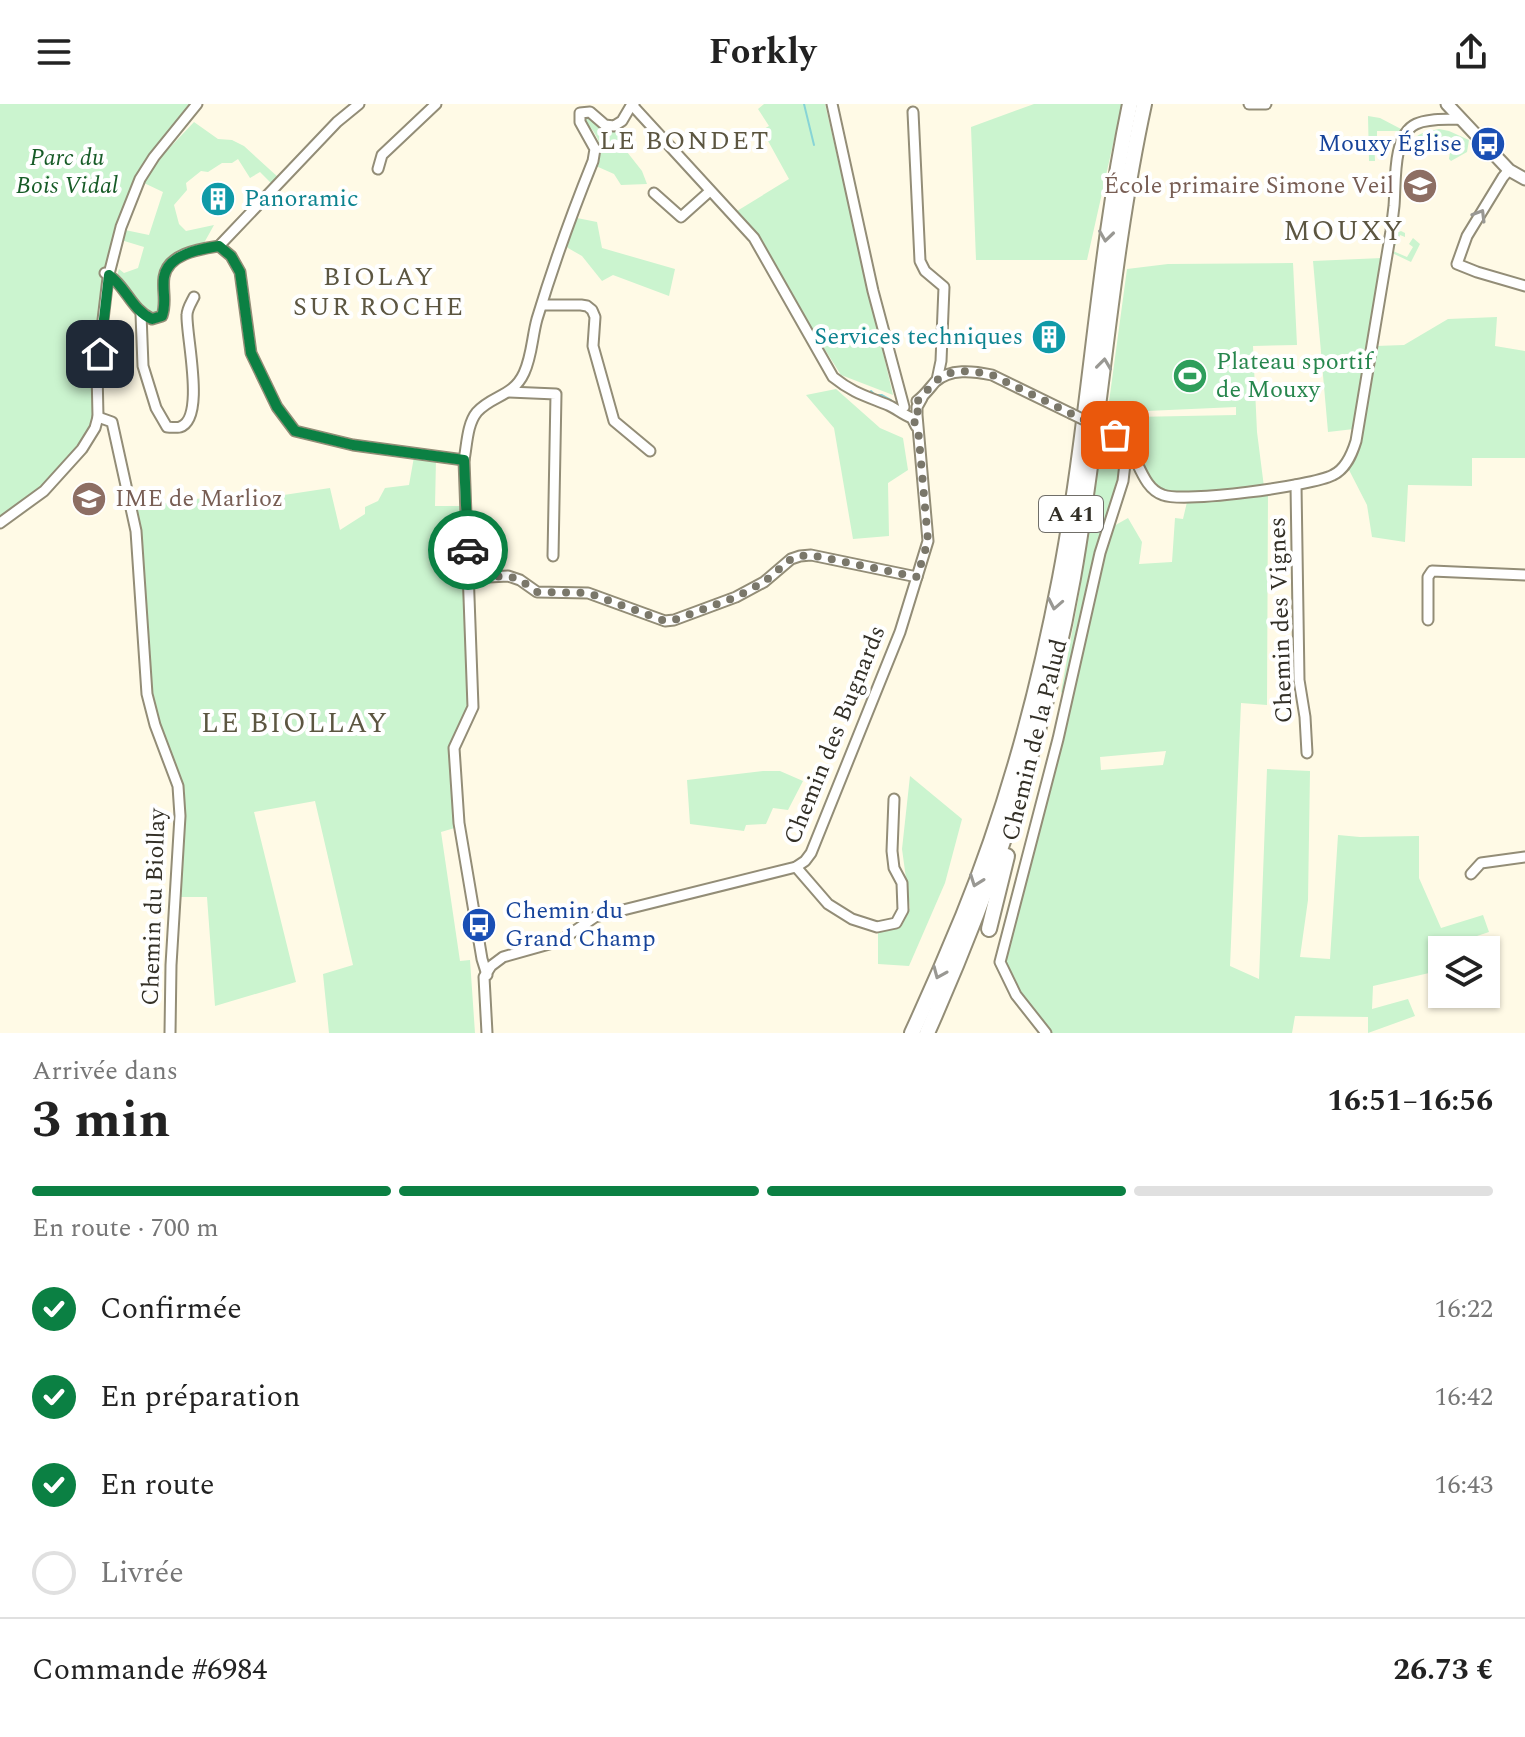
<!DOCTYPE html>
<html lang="fr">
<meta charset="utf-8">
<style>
body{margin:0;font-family:Spectral,serif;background:#f6f6f6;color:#222;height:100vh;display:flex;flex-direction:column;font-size:30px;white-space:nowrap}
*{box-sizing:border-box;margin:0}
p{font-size:26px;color:#767676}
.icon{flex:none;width:44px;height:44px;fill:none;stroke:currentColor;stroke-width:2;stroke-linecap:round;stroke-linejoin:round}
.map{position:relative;height:929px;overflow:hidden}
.panel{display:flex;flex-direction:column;background:#fff;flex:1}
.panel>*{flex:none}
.controls{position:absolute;left:1428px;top:832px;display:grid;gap:16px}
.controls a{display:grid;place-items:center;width:72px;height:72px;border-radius:0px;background:#fff;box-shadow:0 2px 6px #0004;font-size:40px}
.pin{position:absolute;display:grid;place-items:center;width:68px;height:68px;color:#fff;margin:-34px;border-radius:16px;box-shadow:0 4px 12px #0006}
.courier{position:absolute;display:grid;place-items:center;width:80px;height:80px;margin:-40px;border:6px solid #0b8043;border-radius:50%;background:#fff;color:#222;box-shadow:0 2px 10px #0007}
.summary em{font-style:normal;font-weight:700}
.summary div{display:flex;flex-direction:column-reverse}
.summary{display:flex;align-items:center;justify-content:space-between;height:136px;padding:0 32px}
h1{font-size:52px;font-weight:700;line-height:60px}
.bar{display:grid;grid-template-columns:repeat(4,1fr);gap:12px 8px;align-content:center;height:96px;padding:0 32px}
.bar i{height:10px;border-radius:6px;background:#e0e0e0}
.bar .selected{background:#0b8043}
.bar p{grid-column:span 4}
.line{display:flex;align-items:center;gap:20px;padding:0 32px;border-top:2px solid #e0e0e0}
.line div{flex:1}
ol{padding:0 32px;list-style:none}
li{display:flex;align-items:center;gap:24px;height:88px}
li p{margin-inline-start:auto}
li .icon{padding:8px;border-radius:50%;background:#0b8043;color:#fff;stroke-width:4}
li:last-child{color:#767676}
li i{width:44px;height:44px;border:4px solid #e0e0e0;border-radius:50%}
header{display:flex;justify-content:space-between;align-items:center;height:104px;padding:0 32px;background:#fff;font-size:36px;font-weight:700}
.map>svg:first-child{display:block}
.green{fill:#cbf4cf;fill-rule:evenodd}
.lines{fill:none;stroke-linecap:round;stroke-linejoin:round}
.stream{stroke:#87d4d6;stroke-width:2}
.minor-casing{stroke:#938d77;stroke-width:13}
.major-casing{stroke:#938d77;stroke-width:15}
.highway-casing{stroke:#938d77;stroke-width:18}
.minor{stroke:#fff;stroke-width:9}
.major{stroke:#fff;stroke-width:11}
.highway{stroke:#fff;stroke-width:14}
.minor-bridge-casing{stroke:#938d77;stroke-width:13;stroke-linecap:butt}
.minor-bridge{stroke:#fff;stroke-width:9}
.oneway{stroke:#999893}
.done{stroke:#7a776a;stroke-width:8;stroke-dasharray:0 14.4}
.route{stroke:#0b8043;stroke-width:10}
.labels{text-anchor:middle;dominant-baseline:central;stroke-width:8;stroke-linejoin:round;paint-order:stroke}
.shield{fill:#fff;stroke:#706e68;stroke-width:2}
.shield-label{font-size:22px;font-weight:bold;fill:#333027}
.transit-label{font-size:24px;fill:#164399;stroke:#fff;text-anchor:end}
.park-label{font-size:24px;font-style:italic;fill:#185c28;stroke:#fff}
.education-label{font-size:24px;fill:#785e54;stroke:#fff;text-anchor:end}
.culture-label{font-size:24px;fill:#0d838f;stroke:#fff;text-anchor:start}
.leisure-label{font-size:24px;fill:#27864d;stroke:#fff;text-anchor:start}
.street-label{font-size:24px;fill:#333027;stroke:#fff}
.neighbourhood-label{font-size:26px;letter-spacing:2px;fill:#5c5641;stroke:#fff}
.quarter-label{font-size:28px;letter-spacing:2px;fill:#5c5641;stroke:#fff}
</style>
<header><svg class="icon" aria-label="menu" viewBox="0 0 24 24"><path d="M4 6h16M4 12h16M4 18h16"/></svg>Forkly<svg class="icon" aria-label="share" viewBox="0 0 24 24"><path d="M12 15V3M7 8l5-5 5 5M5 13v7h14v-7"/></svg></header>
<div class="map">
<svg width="1525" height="929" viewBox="0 0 1525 929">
<rect width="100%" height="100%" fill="#fffae6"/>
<!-- green -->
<g class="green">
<polygon points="0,0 193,0 121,110 112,139 103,176 93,267 95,304 93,321 61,366 42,385 0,415"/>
<polygon points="764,0 825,0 893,291 841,271 737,107 789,75 762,26 769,22 758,5"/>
<polygon points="1034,0 1122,0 1087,156 976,156 971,23"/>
<polygon points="1368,12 1380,14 1401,25 1398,31 1397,27 1377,27 1377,33 1374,33 1375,57 1369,57"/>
<path d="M586 13H590L601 26 605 28 620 24 626 30 615 38 620 39 642 67 647 80 621 81 614 70 596 62C598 57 600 53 601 48 601 37 592 24 585 17Z"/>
<path d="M194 18 218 35 232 36 244 42 279 74 274 82 260 68 250 74 238 55 232 59H222L208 68 201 67 186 79 187 86 174 101 179 120 186 127 214 121 204 139C185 145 171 152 159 168L163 199 156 210 146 208 117 172 119 165 124 169 138 164 144 143 121 136 125 126 149 131 163 88 144 79 160 54Z"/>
<path d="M1439 25 1449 27 1469 36 1467 48 1451 57 1449 55 1450 48 1439 46 1440 41 1432 40V35L1426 36V39L1413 37C1418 28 1430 27 1439 25Z"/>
<polygon points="577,114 597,118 602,144 675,165 669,192 613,171 602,177 582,152 568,144 564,137 573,117"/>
<polygon points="1401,127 1405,129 1405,133 1400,131 1393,147 1407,153 1413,143 1409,140 1413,134 1420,140 1411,158 1390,148 1395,130"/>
<polygon points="1382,154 1376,242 1404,241 1448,215 1497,213 1495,242 1525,247 1525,354 1472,354 1472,382 1408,381 1405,438 1372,433 1367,401 1348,364 1354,325 1328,328 1313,157"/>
<path d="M1293 159 1297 241 1253 242 1257 328 1264 383C1236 386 1168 401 1149 377 1140 366 1133 345 1127 332L1133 313 1236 311V303L1124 308 1123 320 1118 325 1106 320 1127 165 1168 160Z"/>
<polygon points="836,285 880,324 903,334 908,366 888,379 889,432 853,435 834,324 806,291"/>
<path d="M1103 332 1118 340 1122 359 1105 427 1128 414 1142 438 1139 460 1172 458 1175 414 1183 415 1187 398 1268 388 1267 601 1241 599 1230 862 1259 875 1267 665 1310 667 1308 796 1300 853 1330 855 1338 731 1360 733 1419 732V774L1441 824 1483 811 1489 828 1447 842V846H1442V866L1373 882 1372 905 1408 895 1415 912 1368 929V913L1295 912 1292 929H1047L1020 891 1005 860 1007 844 1068 619 1071 594 1061 588 1080 485ZM1166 647 1163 661 1101 666 1100 653Z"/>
<polygon points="414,353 436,355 435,402 463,402 468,608 449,649 458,723 441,728 460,857 470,856 475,929 329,929 323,870 353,861 315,697 254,708 296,878 215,902 207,793 180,793 185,688 151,595 137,403 233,390 237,398 330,384 340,426 365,410 365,403 378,397 385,384 409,381"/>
<polygon points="763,667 780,667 803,677 788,706 773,704 766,720 746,721 744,727 690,720 687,676"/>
<polygon points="910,672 962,715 945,779 909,862 878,860 878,827 901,823 910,804 902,745"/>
</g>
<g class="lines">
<!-- stream -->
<g class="stream">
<polyline points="804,0 814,41"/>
<polyline points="871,287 875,291 882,291 891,296"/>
</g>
<!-- minor casing -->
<g class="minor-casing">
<g id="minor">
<path d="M634 0 632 1 754 134 833 273C853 289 866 292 888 301 897 305 903 311 912 314L916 322"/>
<polyline points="832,0 873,187 904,303"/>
<polyline points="1249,0 1266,0"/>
<polyline points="913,8 920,157 925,167 944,183 941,257 937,276"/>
<polyline points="378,65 382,51 436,0"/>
<polyline points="1509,66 1503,73 1467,132 1457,160 1477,168 1525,182"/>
<polyline points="654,89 681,113 710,87"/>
<polyline points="219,142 337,18 359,0"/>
<path d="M105 169C126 180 130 205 152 215L162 212C167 198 162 186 164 173 168 149 200 145 219 142L231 152 240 168 251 249 277 303 295 327 353 341 464 356"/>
<polyline points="542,201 581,201 587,202 592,206 595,213 593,242 614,317 650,347"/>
<path d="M141 210 143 262 156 304 167 323C169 323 178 324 180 323 206 315 186 232 187 211 187 205 191 199 194 193"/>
<polyline points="509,288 556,290 553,452"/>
<path d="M917 297C924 292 929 285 935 278 950 264 973 267 992 271L1070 309"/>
<polyline points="98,313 112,318 136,427 147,590 155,621 178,682 180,712 171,861 170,929"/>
<path d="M1115 331C1138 341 1138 383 1163 391 1184 399 1312 382 1333 371 1346 365 1352 350 1356 337L1391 127C1392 119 1393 110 1394 102 1396 80 1392 31 1416 20 1429 14 1446 16 1460 15"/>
<polyline points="1296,381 1299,576 1305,613 1307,649"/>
<polyline points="0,419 44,387 82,345 95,324 98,313 97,266 108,174 121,123 140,75 154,53 197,0"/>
<polyline points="469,474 508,472 520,476 537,488 588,489 665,517 674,516 736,493 764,478 791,455 800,452 811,451 917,473"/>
<polyline points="1428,516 1428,473 1432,467 1525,471"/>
<polyline points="796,763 828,800 852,815 877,823 896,819 903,806 902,779 894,764 892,747 894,695"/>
<polyline points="1471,770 1481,759 1525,753"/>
<path d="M487 871 482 855 459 719 454 644 473 603 464 356C467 341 467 320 477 308 492 291 513 293 524 269 532 252 532 233 537 215 553 162 572 109 593 57L595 45 580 18V9L590 8 605 21 614 22 622 17 632 0"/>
<polyline points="487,929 484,873 491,862 503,853 560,837 595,813 796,763 805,757 811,749 900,528 928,437 917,311 917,303 922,294"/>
<polyline points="1046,929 1016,891 1000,858 1058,635 1100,449 1123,377 1127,342"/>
</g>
</g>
<!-- major casing -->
<g class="major-casing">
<polyline id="major" points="1447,0 1509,66 1525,75"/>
</g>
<!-- highway casing -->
<g class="highway-casing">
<g id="highway">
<polyline points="989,825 1007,752"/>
<path d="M912 929C930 890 947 851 963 812 1007 704 1038 589 1060 474 1090 317 1097 157 1130 0"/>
<path d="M927 929C992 783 1045 632 1073 474 1101 316 1110 157 1144 0"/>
</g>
</g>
<!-- minor -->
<use href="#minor" class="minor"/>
<!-- major -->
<use href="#major" class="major"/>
<!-- highway -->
<use href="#highway" class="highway"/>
<!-- minor-bridge casing -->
<g class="minor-bridge-casing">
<polyline id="minor-bridge" points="1070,309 1115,331"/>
</g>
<!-- minor-bridge -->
<use href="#minor-bridge" class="minor-bridge"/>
</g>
<!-- one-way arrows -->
<defs><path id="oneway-chevron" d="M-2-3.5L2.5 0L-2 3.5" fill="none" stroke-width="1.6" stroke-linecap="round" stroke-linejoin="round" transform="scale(2)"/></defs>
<g class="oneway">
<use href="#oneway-chevron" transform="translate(1480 111) rotate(-59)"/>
<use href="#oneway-chevron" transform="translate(1106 132) rotate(98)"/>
<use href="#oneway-chevron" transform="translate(1104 260) rotate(-83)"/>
<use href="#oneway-chevron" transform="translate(1055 500) rotate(101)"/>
<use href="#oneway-chevron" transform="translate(976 777) rotate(110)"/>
<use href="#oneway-chevron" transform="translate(939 869) rotate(113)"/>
</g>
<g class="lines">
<!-- done -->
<path class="done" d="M468 446 469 474 508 472 520 476 537 488 588 489 665 517 674 516 736 493 764 478 791 455 800 452 811 451 917 473 928 437 918 324 912 314 917 311 918 305 914 300C923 293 928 284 936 277 951 263 974 267 992 271L1115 331"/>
<!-- route -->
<path class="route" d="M100 250 109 171C126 183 132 206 152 215L162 212C167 198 162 187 164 173 168 150 200 145 219 142L231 152 240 168 251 249 277 303 295 327 353 341 464 356 468 446"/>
</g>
<!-- icons -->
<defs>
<g id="bus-disc" transform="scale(1.8)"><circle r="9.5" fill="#1a4fb4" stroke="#fff"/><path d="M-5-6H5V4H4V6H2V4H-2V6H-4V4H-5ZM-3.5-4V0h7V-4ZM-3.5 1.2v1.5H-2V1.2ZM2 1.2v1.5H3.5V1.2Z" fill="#fff"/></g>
<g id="school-disc" transform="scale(1.8)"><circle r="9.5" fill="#8d6e63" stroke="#fff"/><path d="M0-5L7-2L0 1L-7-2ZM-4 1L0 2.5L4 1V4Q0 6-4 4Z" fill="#fff"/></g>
<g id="building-disc" transform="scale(1.8)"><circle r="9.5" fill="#0f9aa8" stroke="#fff"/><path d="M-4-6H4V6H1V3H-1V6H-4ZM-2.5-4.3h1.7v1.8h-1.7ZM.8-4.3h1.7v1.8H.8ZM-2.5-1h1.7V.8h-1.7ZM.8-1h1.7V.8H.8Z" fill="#fff"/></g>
<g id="stadium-disc" transform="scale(1.8)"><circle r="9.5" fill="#2e9e5b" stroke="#fff"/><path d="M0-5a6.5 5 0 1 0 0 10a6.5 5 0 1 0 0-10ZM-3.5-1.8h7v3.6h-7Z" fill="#fff"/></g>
</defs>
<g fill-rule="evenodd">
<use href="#bus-disc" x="1488" y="40"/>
<use href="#school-disc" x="1420" y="82"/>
<use href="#building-disc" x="218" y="95"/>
<use href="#building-disc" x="1049" y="233"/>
<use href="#stadium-disc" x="1190" y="272"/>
<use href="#school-disc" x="89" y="395"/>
<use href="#bus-disc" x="479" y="821"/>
</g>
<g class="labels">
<!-- shield labels -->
<rect class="shield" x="1039" y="392" width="64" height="36" rx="6"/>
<g class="shield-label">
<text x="1071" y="410">A 41</text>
</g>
<!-- transit labels -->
<g class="transit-label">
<text x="1462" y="40">Mouxy Église</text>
<text x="505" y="807" text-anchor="start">Chemin du<tspan x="505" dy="28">Grand Champ</tspan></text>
</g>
<!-- park labels -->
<g class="park-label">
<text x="67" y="54">Parc du<tspan x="67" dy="28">Bois Vidal</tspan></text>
</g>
<!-- education labels -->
<g class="education-label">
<text x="1394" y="82">École primaire Simone Veil</text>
<text x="115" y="395" text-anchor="start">IME de Marlioz</text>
</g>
<!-- culture labels -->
<g class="culture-label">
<text x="244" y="95">Panoramic</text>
<text x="1023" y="233" text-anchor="end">Services techniques</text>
</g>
<!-- leisure labels -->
<g class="leisure-label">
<text x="1216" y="258">Plateau sportif<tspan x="1216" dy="28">de Mouxy</tspan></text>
</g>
<!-- street labels -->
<g class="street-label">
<text transform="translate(1281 516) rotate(-92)">Chemin des Vignes</text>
<text transform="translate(835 631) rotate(-68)">Chemin des Bugnards</text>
<text transform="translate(1035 636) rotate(-76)">Chemin de la Palud</text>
<text transform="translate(154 803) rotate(-88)">Chemin du Biollay</text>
</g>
<!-- neighbourhood labels -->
<g class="neighbourhood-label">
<text x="685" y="37">LE BONDET</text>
<text x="379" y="173">BIOLAY<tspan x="379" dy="30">SUR ROCHE</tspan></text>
</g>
<!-- quarter labels -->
<g class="quarter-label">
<text x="1344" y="127">MOUXY</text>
<text x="295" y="619">LE BIOLLAY</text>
</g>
</g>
</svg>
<div class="controls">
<a><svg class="icon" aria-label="layers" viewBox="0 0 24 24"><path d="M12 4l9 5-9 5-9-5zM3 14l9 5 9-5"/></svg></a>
</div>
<div class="pin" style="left:1115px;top:331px;background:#ea580c"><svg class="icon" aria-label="bag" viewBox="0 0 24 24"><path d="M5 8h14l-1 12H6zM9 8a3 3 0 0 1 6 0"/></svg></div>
<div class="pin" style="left:100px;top:250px;background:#1f2937"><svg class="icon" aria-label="home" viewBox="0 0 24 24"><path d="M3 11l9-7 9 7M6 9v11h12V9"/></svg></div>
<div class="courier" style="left:468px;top:446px"><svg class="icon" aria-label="car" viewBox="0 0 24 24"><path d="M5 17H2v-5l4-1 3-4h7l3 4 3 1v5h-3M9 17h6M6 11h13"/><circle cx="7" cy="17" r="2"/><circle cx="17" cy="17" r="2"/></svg></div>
</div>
<section class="panel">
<div class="summary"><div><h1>3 min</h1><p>Arrivée dans</p></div><em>16:51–16:56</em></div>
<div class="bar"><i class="selected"></i><i class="selected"></i><i class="selected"></i><i></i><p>En route · 700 m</p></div>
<ol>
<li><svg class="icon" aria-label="check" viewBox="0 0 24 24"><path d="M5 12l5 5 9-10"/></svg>Confirmée<p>16:22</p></li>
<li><svg class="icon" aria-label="check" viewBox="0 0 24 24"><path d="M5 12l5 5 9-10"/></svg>En préparation<p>16:42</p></li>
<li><svg class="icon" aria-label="check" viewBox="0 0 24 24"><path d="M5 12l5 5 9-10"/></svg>En route<p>16:43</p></li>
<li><i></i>Livrée</li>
</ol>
<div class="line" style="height:104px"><div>Commande #6984</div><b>26.73 €</b></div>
</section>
